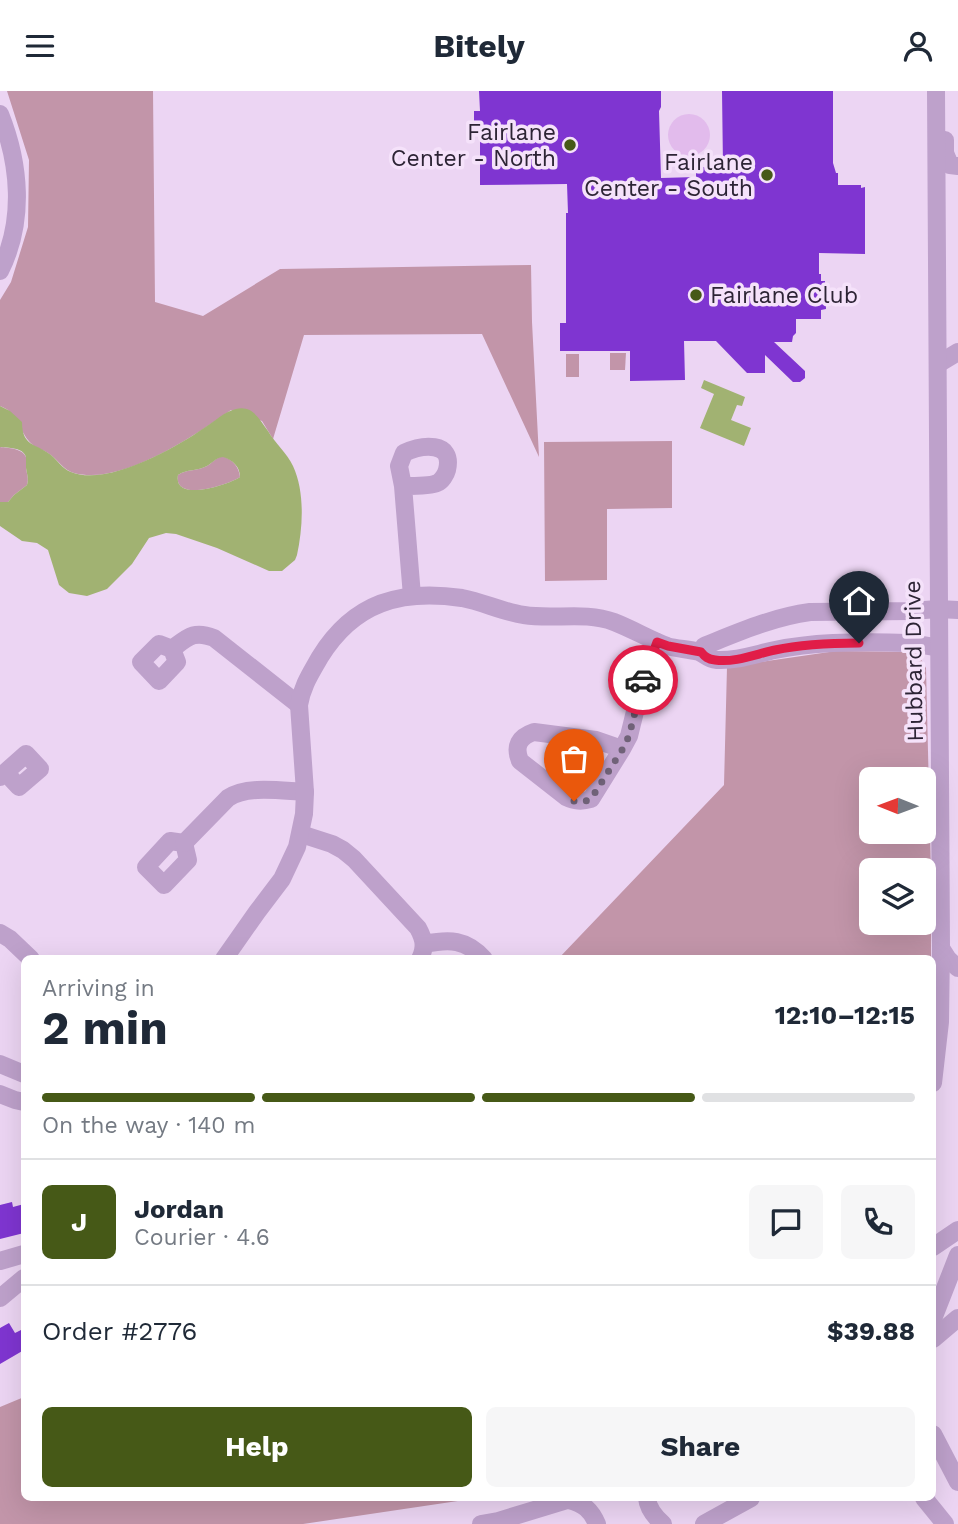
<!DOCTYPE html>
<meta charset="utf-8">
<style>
body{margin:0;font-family:"Work Sans",sans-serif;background:#f6f6f7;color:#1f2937;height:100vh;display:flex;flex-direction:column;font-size:26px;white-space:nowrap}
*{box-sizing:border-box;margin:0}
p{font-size:23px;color:#747a83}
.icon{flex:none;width:38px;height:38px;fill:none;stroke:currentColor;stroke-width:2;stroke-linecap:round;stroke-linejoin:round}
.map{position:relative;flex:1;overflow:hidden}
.sheet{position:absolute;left:21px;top:864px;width:915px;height:546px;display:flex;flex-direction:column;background:#fff;border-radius:10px;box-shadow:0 7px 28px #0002}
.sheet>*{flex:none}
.needle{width:46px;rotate:271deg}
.buttons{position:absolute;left:859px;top:676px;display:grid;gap:14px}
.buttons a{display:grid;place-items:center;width:77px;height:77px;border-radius:10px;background:#fff;box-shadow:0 7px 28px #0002;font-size:35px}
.pin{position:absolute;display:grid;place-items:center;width:60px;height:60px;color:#fff;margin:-72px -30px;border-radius:50% 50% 50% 0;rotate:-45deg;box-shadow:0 0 7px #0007}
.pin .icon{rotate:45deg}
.courier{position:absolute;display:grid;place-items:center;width:70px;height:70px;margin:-35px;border:5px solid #e11d48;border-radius:50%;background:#fff;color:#222;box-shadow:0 2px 9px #0007}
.headline em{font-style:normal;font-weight:700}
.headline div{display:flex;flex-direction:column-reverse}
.headline{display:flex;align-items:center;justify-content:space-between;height:119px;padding:0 21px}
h1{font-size:46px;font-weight:700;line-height:52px}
.bar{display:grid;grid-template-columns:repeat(4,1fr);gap:10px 7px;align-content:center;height:84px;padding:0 21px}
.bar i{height:9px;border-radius:5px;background:#e0e1e3}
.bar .current{background:#465917}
.bar p{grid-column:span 4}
.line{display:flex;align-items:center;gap:18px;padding:0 21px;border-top:2px solid #e0e1e3}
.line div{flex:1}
.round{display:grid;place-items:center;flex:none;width:74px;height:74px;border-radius:10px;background:#f6f6f7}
.cta{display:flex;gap:14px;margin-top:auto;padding:14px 21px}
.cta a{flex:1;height:80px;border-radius:10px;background:#465917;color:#fff;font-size:28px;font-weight:700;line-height:80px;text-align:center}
.cta a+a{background:#f6f6f7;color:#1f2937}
header{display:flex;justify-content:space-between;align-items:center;height:91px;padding:0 21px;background:#fff;font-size:32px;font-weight:700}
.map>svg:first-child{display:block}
.green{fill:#c295a9;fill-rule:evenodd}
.plaza{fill:#e2bbec}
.water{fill:#a1b272;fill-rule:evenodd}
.building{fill:#7f35d1}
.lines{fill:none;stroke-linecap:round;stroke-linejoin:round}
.minor{stroke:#bea1cb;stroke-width:18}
.done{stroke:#706278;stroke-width:7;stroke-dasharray:0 12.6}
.route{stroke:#e11d48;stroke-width:9}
.poi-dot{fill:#465917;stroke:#f5e2fa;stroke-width:2.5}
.labels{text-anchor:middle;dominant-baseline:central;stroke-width:7;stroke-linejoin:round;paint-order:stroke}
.poi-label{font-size:23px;fill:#2d2435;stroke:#f5e2fa;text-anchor:end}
.street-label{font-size:23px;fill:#2d2435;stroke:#f5e2fa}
</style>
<header><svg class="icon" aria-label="menu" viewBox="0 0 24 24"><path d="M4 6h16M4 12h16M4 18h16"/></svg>Bitely<svg class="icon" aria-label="person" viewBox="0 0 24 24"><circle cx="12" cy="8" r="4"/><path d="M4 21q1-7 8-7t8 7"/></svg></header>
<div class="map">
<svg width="958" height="1433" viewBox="0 0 958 1433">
<rect width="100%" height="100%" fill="#ecd5f3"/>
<!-- green -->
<g class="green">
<path d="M7 0H153L155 211 203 225 280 178 531 174 532 231 539 366 482 243 304 244 273 348 262 330 231 319C194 345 121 395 74 382 63 379 58 368 48 362 44 359 38 358 34 355 22 346 20 330 9 320 7 318 3 316 0 315V209L11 191 28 136 29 69Z"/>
<polygon points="610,262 626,262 625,279 610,279"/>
<rect x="566" y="263" width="13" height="23"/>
<polygon points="672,350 672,417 607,418 607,489 545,490 544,351"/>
<path d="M0 356C8 357 22 357 26 366 27 369 26 374 26 377 27 384 29 387 27 394L14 404 8 411H0Z"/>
<path d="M223 365C233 369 239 376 240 386 228 394 173 412 178 384 187 378 198 380 207 375 214 371 215 367 223 365Z"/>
<path d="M836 560 917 561 926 577 931 785V868H558L724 694 727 576ZM872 688H924V740H872ZM872 779H924V831H872Z"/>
<polygon points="24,1306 24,1407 478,1407 303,1433 0,1433 0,1316"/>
</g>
<!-- plaza -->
<circle class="plaza" cx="689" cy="44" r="21"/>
<!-- water -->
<g class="water">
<polygon points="704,289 745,306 742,315 737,314 731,329 751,337 744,355 700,337 714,303 701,297"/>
<path d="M0 315 10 320 22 331C22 356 36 352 51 364 58 370 63 378 71 381 107 396 175 357 204 337 214 331 225 320 236 318 253 314 260 329 268 340 275 352 287 362 293 375 305 401 303 436 297 464L295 469 282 480H269L217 457 176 443 166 442 149 447 132 473 107 498 87 505 69 502 59 494 48 459 37 452 22 450 0 435V411H8L14 404 27 394C29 387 27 384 26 377 26 376 26 367 26 366 23 356 8 357 0 356ZM223 366C233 369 240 376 240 386 228 394 173 412 178 384 187 378 198 380 207 375 214 371 215 367 223 366Z"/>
</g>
<!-- building -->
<g class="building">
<polygon points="479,0 661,0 661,16 659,20 661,87 696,86 696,76 723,76 722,0 833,0 833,72 836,82 838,82 838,94 861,94 861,97 865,96 865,163 819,162 819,183 821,183 821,190 825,190 826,218 821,219 821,228 796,228 796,242 793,245 792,251 774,251 805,280 805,287 800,291 793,291 765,264 765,282 747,282 716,250 684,250 685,289 630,290 630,260 560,260 560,232 566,232 566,122 568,122 567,93 480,94 480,45 474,45 474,20 480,20"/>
<polygon points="12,1111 13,1116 24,1113 24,1142 0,1148 0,1114"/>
<polygon points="9,1232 15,1242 21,1239 24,1246 24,1259 0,1273 0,1237"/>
</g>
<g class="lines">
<!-- minor -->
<g class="minor">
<path d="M0 23C20 73 25 130 0 180"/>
<polyline points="945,49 945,62 950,74 958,75"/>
<polyline points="938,273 958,261"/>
<path d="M403 395C411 395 431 395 437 392 442 390 446 383 447 379 454 349 421 354 404 362L399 375 403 395 412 505"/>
<path d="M172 558 159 553 141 571 159 590 177 571 172 558C188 546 194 539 214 547L299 614"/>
<path d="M701 561 704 555C739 541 773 526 810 521L911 520 938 518 958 519"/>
<path d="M622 658 596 649 534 641C519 646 514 655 520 670L566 706C575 710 581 711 591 708L622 658 629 645 644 584 657 551"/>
<polyline points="0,686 26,663 40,678 19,696 6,682"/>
<path d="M301 743 332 753 343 759 354 768 418 837C424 848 426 856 420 868"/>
<polygon points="170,750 184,752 188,769 164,794 146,776"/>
<path d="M184 752 228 707C247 694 282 700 305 701"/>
<polyline points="0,842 10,848 31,868"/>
<path d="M425 853C449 848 466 848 484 868"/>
<polyline points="941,857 948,868 958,877"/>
<path d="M224 868 257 821 282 788 297 756 304 723 305 701 299 614C302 595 311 582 320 566 354 511 401 498 462 507 483 511 503 521 524 524 554 529 584 520 614 531 632 538 649 548 667 555 677 558 689 558 699 561 706 564 707 568 717 569 737 570 756 563 775 559 794 555 813 553 833 552 857 551 883 551 907 552 919 552 927 556 939 556"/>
<polyline points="0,973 24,983"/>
<polyline points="933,992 940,931 941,857 936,0"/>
<polyline points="0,1003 15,1009 24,1011"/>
<polyline points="933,1156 958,1139"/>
<polyline points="0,1170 24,1163"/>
<polyline points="0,1207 24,1187"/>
<polyline points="933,1228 958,1164"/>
<polyline points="933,1248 958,1227"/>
<polyline points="933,1343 958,1391"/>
<path d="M647 1407C648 1418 655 1426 663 1433"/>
<polyline points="924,1407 945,1433"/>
<path d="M569 1409C584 1413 591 1419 597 1433"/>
<polyline points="481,1433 498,1430 574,1407"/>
<polyline points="704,1433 751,1407"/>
</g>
</g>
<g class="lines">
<!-- done -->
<polyline class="done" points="574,710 583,711 591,708 622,659 629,645 643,589"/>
<!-- route -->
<path class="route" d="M643 589 657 551 668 555 701 561C705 566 708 568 715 569 735 572 756 563 775 559 803 553 831 552 859 552"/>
</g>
<!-- markers -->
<g class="poi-dot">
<circle cx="570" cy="54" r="7"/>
<circle cx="767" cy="84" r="7"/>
<circle cx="696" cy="204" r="7"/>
</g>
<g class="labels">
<!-- poi labels -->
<g class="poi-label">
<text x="556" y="41">Fairlane<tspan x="556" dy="26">Center - North</tspan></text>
<text x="753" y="71">Fairlane<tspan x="753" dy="26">Center - South</tspan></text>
<text x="710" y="204" text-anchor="start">Fairlane Club</text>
</g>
<!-- street labels -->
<g class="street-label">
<text transform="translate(914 570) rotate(-91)">Hubbard Drive</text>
</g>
</g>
</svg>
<div class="buttons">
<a><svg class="needle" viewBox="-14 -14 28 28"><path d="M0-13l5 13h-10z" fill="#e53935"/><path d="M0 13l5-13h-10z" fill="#747a83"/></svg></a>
<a><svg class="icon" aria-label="layers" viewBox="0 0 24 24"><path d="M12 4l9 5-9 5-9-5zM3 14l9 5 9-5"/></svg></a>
</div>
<div class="pin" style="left:574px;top:710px;background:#ea580c"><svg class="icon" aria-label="bag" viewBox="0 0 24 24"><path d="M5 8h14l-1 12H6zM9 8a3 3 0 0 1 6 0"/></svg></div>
<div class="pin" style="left:859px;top:552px;background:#1f2937"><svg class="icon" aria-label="home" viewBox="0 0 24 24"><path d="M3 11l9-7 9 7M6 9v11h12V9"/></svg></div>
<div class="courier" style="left:643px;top:589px"><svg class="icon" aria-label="car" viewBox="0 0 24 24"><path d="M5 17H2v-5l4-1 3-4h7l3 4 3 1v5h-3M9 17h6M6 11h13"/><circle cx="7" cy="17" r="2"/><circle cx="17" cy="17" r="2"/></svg></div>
<section class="sheet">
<div class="headline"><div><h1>2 min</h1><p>Arriving in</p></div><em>12:10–12:15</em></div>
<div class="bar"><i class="current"></i><i class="current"></i><i class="current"></i><i></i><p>On the way · 140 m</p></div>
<div class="line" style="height:126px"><b class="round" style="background:#465917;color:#fff">J</b><div><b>Jordan</b><p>Courier · 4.6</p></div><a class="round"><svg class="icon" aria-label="chat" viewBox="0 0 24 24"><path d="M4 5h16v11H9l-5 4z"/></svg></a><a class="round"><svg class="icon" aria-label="phone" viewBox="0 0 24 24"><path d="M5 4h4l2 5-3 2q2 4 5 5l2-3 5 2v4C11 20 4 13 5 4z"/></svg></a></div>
<div class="line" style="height:91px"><div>Order #2776</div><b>$39.88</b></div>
<div class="cta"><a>Help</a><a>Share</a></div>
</section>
</div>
